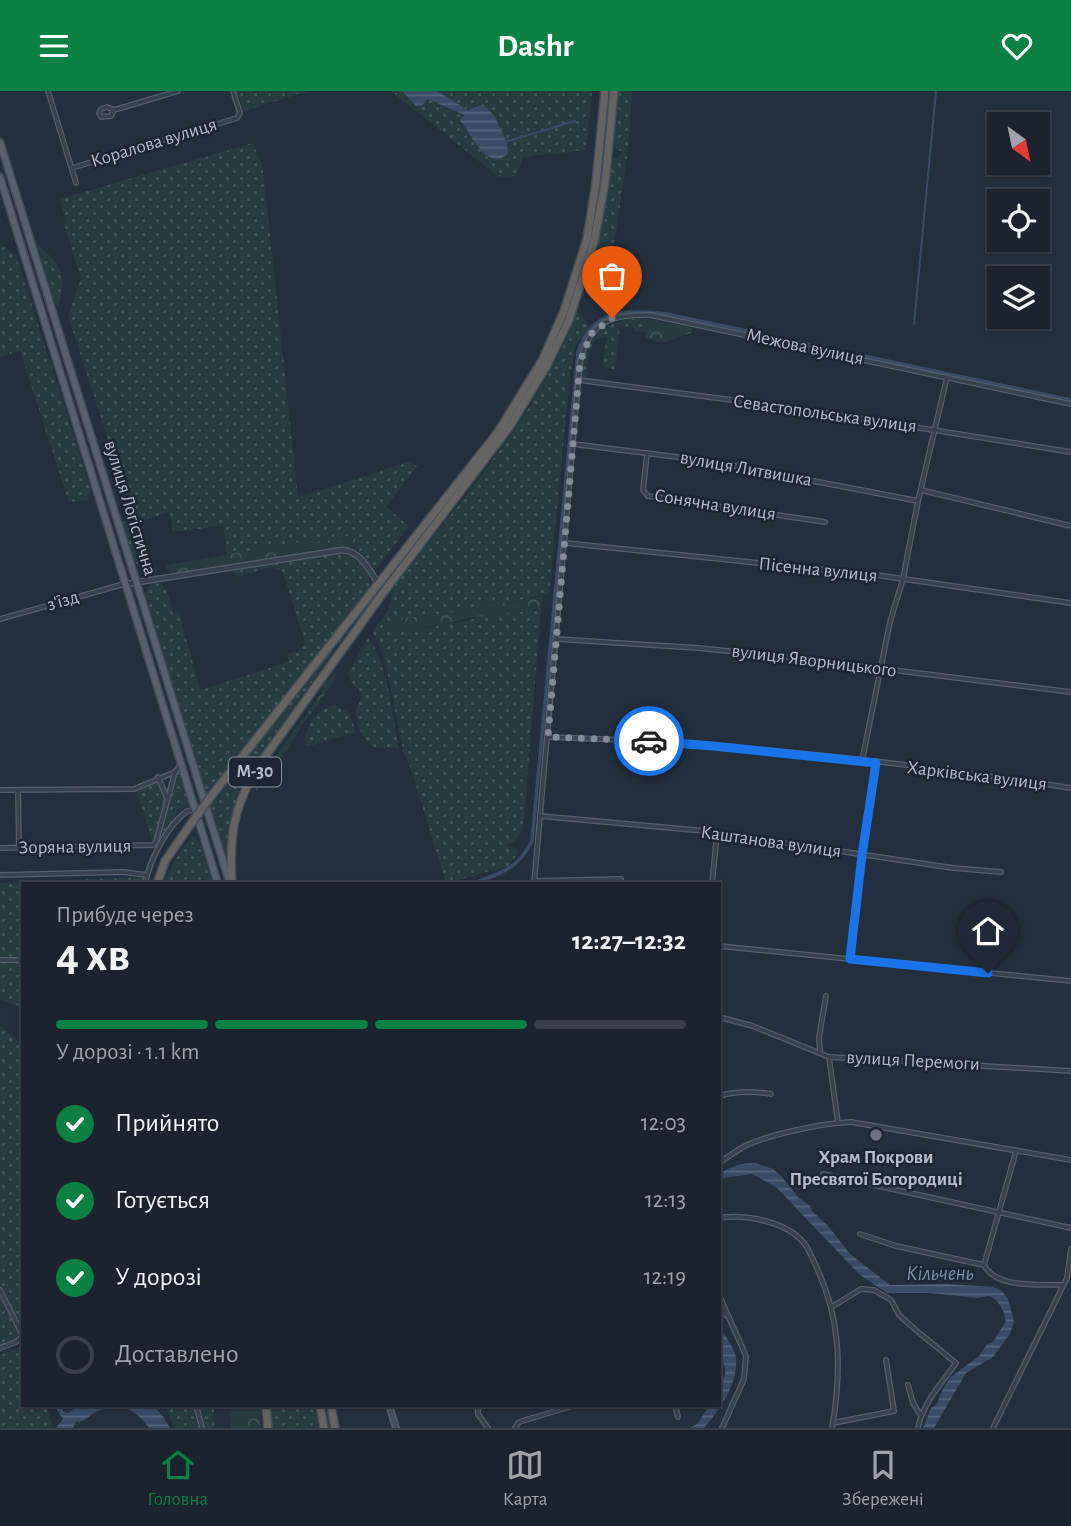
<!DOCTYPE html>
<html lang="uk">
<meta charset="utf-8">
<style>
body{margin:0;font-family:"Alegreya Sans",sans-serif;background:#242b36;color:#f1f3f6;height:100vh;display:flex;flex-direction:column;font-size:26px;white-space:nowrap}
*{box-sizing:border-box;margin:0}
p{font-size:23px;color:#a0a4aa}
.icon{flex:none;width:38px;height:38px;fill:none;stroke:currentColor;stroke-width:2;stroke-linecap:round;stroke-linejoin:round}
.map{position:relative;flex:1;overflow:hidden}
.sheet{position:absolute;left:21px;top:791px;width:700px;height:525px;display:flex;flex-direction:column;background:#1b232e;border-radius:0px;box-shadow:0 2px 5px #0004,0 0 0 2px #39404a}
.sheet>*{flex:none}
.needle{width:46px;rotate:147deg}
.tools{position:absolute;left:987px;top:21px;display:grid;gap:14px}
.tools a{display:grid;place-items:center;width:63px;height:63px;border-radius:0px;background:#1b232e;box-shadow:0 2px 5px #0004,0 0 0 2px #39404a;font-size:35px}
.pin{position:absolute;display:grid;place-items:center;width:60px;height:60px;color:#fff;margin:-72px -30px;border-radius:50% 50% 50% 0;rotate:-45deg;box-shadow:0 0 7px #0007}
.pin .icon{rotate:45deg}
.courier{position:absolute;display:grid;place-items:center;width:70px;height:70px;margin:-35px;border:5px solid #1a73e8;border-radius:50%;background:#fff;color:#222;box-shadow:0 2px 9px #0007}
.summary em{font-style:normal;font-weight:700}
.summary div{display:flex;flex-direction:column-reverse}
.summary{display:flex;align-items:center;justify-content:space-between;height:119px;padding:0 35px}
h1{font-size:46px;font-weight:700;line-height:52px}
.bar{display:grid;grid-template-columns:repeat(4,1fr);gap:10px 7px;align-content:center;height:84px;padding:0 35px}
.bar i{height:9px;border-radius:5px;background:#39404a}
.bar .on{background:#0b8043}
.bar p{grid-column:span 4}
ol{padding:0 35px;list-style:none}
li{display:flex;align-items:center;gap:21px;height:77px}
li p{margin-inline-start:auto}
li .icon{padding:7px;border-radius:50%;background:#0b8043;color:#fff;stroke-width:4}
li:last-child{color:#a0a4aa}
li i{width:38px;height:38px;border:4px solid #39404a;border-radius:50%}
header{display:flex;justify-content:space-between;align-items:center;height:91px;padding:0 35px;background:#0b8043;color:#fff;font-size:32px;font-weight:700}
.tab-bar{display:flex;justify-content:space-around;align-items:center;height:98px;border-top:2px solid #39404a;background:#1b232e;font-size:19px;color:#a0a4aa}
.tab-bar a{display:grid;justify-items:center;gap:4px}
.tab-bar .on{color:#0b8043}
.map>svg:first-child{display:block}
.green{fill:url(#green-dots)}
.forest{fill:url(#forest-crowns)}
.water{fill:url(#water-rules)}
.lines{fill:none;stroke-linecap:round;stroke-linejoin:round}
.stream{stroke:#394c67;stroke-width:2}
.canal{stroke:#394c67;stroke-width:3.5}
.minor-casing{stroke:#565f6c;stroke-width:6}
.tertiary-casing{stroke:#565f6c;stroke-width:7}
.secondary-casing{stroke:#565f6c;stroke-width:8}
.primary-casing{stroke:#414a57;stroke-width:9}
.trunk-casing{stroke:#434c59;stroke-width:10}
.minor{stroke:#38414e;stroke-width:3.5}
.tertiary{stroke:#38414e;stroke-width:4.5}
.secondary{stroke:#465061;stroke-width:5}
.primary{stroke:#56606e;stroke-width:6}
.trunk{stroke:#656462;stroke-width:7}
.trunk-bridge-casing{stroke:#434c59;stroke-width:10;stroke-linecap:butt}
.trunk-bridge{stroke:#656462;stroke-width:7}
.done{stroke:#828b98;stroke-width:7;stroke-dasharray:0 12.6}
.route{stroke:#1a73e8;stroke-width:9}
.worship-dot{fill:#6b7280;stroke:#1d2633;stroke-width:2.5}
.labels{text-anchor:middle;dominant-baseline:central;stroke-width:5;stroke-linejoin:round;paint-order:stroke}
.shield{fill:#1d2633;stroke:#878f9c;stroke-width:2}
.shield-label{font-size:18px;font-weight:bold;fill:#b4bcc9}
.street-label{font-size:19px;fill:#b4bcc9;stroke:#1d2633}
.poi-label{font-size:19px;font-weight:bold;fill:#b4bcc9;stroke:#1d2633}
.water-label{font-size:21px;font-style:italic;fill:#7c92b1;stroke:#1d2633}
</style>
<header><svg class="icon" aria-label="menu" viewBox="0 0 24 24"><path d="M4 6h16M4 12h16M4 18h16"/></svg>Dashr<svg class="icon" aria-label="heart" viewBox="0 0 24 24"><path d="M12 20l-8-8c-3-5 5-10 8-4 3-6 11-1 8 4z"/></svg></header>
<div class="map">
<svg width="1071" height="1337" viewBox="0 0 1071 1337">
<defs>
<pattern id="green-dots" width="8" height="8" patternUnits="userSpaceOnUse" patternTransform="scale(1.75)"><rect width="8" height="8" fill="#263c3f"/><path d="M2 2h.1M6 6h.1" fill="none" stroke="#435659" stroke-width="1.8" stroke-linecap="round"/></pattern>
<pattern id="forest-crowns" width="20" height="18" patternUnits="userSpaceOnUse" patternTransform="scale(1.75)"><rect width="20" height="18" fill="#263c3f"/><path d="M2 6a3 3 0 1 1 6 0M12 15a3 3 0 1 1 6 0" fill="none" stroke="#435659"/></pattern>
<pattern id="water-rules" width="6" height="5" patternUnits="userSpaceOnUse" patternTransform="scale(1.75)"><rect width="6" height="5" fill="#394c67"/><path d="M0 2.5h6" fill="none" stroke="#53647b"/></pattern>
</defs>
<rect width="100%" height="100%" fill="#242f3e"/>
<!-- green -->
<g class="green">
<polygon points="237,0 308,0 244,20"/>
<path d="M391 0H402L414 13 422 14 428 8 464 25 462 32C473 45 480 65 498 69L509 61 494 26 481 12 468 19 437 0H592L586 59 523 66 516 85 499 86Z"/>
<polygon points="618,0 632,0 628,60 612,168 614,181 589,180 613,68 624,62 614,57 612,50"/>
<path d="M253 52 263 78 298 406 408 371 417 375 386 416 409 435 375 479 355 455 357 449 342 451H301L227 464 223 435 173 441 170 421 135 432 149 474 157 477 156 483C131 481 128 452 122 431L134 428 68 225 81 187 63 131 65 130 60 108Z"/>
<polygon points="0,152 16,165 87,386 91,401 87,409 69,411 20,260 0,266"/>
<path d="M37 153C63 175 68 185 57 218Z"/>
<path d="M577 220 590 235 576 255 570 283 549 503 494 514 487 513 480 518 405 527 380 538 427 537 504 522 541 518 523 739 514 750 506 755 517 758 518 763 508 775 446 792 410 675 403 660 384 565 373 541 389 518 392 497C459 411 539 325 577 220Z"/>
<path d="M630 228H646L645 241 633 240V236L620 235 615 279 602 275 607 246 595 248 589 261 586 289H582C584 255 593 234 630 228Z"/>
<path d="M347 462C359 466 371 484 370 496L284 609 214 707 373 504 242 691 231 725 226 762 223 757 145 502 148 495 153 492 161 493 169 504 173 523 179 521 200 599 289 571 287 563 298 560 305 552 283 481 271 476 237 486 233 482 234 477Z"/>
<path d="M368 547C387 567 393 629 399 658 391 655 386 658 378 657 365 655 356 633 356 621 356 616 361 610 361 605 360 596 349 593 348 582Z"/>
<path d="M335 614 349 622 356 641 306 656C301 639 318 616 335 614Z"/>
<polygon points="176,681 179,682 190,714 177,719 176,726 156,757"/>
<polygon points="157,689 165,708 154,751 152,750 136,698"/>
<polygon points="194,744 201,754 213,793 163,793 179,762"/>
<polygon points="144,786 142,793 23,793 23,913 18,915 0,908 0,792"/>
<polygon points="0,934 23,955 23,1243 19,1249 0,1257"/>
<polygon points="21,1256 23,1314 46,1314 53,1337 0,1337 0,1264"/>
<polygon points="164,1314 214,1314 214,1337 175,1337"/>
<polygon points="269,1314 315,1314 318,1337 270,1337"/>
</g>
<!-- forest -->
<g class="forest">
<path d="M646 228 692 236 691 242C670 248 668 256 645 247Z"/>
<polygon points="350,444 357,449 355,455 172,482 166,478 167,474 293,452 330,449 342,451 344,446"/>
<polygon points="543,505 541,518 470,527 449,532 441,536 436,534 420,538 379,539 405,527 480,518 488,512 494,514"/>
<path d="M334 582 337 584C328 599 321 611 310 624 301 634 295 649 286 660 276 673 264 685 256 700V688L269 674 321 603 324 593Z"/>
<polygon points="229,1314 260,1314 261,1337 231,1337"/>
</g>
<!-- water -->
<g class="water">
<path d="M402 0H437L468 19 483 13 495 26 507 52 508 63 498 69C479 65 473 46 462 32L460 29 464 24 428 8 421 15H416Z"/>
<path d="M755 1072 773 1078 780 1084 799 1107 810 1115 812 1120 829 1136 850 1163 890 1194 946 1193 993 1196 1002 1200 1008 1208 1014 1230 1010 1243 993 1266 966 1282 934 1337H923L931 1317 937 1313 942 1300 951 1286 979 1265 987 1253 993 1251 1006 1230C1003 1218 1000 1210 989 1205L978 1207 929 1202H887L860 1184 776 1096 752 1083 724 1087 719 1093V1083C732 1075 740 1072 755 1072Z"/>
<path d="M719 1234C724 1245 735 1256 736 1268 738 1293 719 1320 704 1337H689L697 1333 710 1314H719V1293L725 1284V1277L719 1260Z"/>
<path d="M54 1314H63V1320L68 1322 80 1314H152L162 1324 170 1337H149C136 1319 119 1308 96 1321 88 1325 85 1331 76 1331L73 1337H56L63 1328Z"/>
</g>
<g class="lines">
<!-- stream -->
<g class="stream">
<polyline points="505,51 575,30"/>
<polyline points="914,233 936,0"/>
</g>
<!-- canal -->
<path class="canal" d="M470 793C498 784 519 778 532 750L578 261C593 216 628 219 667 223L1071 309"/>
<!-- minor casing -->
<g class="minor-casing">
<g id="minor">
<polyline points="48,0 76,92"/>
<polyline points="114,19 107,16 101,18 99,22 101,26 111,25 114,19 178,0"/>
<polyline points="72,77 237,27 240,22 233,0"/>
<polyline points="579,289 801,318 1071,361"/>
<polyline points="573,353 709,370 918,410"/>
<polyline points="647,362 643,399 648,405 825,431"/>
<polyline points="921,399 1071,435"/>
<polyline points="565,452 876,484 1071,512"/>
<polyline points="0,528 124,493"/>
<polyline points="557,548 698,557 788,566 1071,601"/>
<path d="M548 646C723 651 898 670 1071 697"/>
<polyline points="862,670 890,531 903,488 918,410 947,286"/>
<polyline points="158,686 167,707"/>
<polyline points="0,699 134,698 175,681 181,673"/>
<polyline points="18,699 19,757"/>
<polyline points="540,725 705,740 953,777 1001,781"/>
<polyline points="0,757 153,754 156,751 175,681"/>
<polyline points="0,784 123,781 147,784"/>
<polyline points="535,790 621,788"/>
<path d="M145 793C150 768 167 735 187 720L194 719"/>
<path d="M534 793 580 271C590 230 611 223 650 224L1071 313"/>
<polyline points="712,793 717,742"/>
<polyline points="719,855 1071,890"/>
<polyline points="850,868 862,764 876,672"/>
<polyline points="0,869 23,869"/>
<polyline points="719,926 753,935 829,966 1071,980"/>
<polyline points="820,961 819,946 826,905"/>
<polyline points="829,966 838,1032"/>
<path d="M719 1005C736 1000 753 1000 771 1003"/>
<path d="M719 1072C728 1066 737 1059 747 1054 771 1043 824 1032 851 1031L1071 1069"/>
<polyline points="823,1083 1071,1137"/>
<path d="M719 1127C745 1123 786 1130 804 1152 809 1158 812 1167 816 1175 841 1228 842 1280 832 1337"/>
<path d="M860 1143 896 1155 984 1174C996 1198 1040 1193 1063 1194"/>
<polyline points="984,1174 1016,1060"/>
<polyline points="0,1199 23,1245 16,1251 0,1257"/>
<polyline points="719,1204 746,1265 744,1288 722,1337"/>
<path d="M833 1215 861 1198 874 1199 891 1209 899 1224 917 1240 956 1272C942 1292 923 1311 918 1337"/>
<polyline points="719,1216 726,1224"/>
<polyline points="908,1294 913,1312 921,1325"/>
<polyline points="196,1314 202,1337"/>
<polyline points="478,1314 478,1323 488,1337"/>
<polyline points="675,1314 678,1326"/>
<polyline points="833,1332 894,1320 886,1269"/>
<polyline points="515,1337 519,1331 576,1314"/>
<polyline points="993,1337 1067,1187 1071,1158"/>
</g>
</g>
<!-- tertiary casing -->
<g class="tertiary-casing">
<path id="tertiary" d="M126 493 342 459C361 460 368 478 378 492"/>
</g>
<!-- secondary casing -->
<g class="secondary-casing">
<polyline id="secondary" points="389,1314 396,1337"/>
</g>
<!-- primary casing -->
<g class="primary-casing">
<g id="primary">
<polyline points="0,51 230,793"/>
<polyline points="0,86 218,793"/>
</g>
</g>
<!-- trunk casing -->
<g class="trunk-casing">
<g id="trunk">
<polyline points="212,704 498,341 543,268 564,220 587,148 596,92 605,0"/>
<polyline points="157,793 165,770 188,737"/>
<path d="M232 793C229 746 233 717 257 677L383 502 510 335 546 276 569 229 594 151 605 92 614 0"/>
<polyline points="266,1314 268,1337"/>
<polyline points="320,1314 324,1337"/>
<polyline points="331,1314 335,1337"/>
</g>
</g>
<!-- minor -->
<use href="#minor" class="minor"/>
<!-- tertiary -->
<use href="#tertiary" class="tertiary"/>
<!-- secondary -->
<use href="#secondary" class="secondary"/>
<!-- primary -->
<use href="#primary" class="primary"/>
<!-- trunk -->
<use href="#trunk" class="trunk"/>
<!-- trunk-bridge casing -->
<g class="trunk-bridge-casing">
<polyline id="trunk-bridge" points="188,737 212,704"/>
</g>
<!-- trunk-bridge -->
<use href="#trunk-bridge" class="trunk-bridge"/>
</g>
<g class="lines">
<!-- done -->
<polyline class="done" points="612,227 591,243 580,271 548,646 649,650"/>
<!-- route -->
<polyline class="route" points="649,650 713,655 876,672 862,764 850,868 988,882"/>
</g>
<!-- markers -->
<circle class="worship-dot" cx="876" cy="1044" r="7"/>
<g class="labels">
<!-- shield labels -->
<rect class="shield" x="229" y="666.5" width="52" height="29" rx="5"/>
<g class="shield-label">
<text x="255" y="681">М-30</text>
</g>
<!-- street labels -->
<g class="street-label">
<text transform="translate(154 52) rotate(-17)">Коралова вулиця</text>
<text transform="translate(805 256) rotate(12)">Межова вулиця</text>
<text transform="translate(825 323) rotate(8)">Севастопольська вулиця</text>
<text transform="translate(746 378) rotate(10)">вулиця Литвишка</text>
<text transform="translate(715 414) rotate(9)">Сонячна вулиця</text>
<text transform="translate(130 417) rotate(73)">вулиця Логістична</text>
<text transform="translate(818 479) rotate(6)">Пісенна вулиця</text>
<text transform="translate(63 510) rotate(-16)">з'їзд</text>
<text transform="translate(814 570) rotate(7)">вулиця Яворницького</text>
<text transform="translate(977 685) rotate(7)">Харківська вулиця</text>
<text transform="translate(771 751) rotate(8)">Каштанова вулиця</text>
<text transform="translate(75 756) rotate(-1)">Зоряна вулиця</text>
<text transform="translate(913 970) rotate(3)">вулиця Перемоги</text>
</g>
<!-- poi labels -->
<g class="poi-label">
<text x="876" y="1066">Храм Покрови<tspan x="876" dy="22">Пресвятої Богородиці</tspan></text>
</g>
<!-- water labels -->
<g class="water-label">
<text x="940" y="1182">Кільчень</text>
</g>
</g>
</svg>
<div class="tools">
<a><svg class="needle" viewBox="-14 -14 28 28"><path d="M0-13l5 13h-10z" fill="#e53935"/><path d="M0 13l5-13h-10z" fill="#a0a4aa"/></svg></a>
<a><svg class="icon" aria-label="locate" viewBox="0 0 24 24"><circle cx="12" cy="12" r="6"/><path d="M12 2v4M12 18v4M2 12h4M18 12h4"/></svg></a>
<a><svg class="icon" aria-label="layers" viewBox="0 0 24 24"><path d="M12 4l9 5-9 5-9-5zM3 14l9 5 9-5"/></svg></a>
</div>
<div class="pin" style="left:612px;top:227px;background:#ea580c"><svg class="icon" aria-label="bag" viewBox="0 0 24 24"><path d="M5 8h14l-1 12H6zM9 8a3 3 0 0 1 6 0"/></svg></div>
<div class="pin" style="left:988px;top:882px;background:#1f2937"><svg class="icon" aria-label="home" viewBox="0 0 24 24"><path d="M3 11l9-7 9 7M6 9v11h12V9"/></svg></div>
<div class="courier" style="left:649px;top:650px"><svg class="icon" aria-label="car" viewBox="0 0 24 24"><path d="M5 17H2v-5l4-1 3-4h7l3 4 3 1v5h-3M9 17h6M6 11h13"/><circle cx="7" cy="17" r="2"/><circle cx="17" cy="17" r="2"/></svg></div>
<section class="sheet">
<div class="summary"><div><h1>4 хв</h1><p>Прибуде через</p></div><em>12:27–12:32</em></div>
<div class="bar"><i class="on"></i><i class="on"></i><i class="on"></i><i></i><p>У дорозі · 1.1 km</p></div>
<ol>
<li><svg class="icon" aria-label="check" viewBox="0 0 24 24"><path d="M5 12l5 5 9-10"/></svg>Прийнято<p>12:03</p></li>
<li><svg class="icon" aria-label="check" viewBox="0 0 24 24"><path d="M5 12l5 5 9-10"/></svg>Готується<p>12:13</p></li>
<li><svg class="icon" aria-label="check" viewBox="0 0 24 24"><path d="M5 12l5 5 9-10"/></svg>У дорозі<p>12:19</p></li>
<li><i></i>Доставлено</li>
</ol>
</section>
</div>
<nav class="tab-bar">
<a class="on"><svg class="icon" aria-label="home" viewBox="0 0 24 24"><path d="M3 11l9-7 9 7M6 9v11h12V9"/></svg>Головна</a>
<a><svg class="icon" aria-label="map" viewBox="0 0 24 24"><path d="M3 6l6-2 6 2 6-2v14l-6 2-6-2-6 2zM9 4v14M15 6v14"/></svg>Карта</a>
<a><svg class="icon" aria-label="saved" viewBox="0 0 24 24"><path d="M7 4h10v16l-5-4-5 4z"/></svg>Збережені</a>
</nav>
